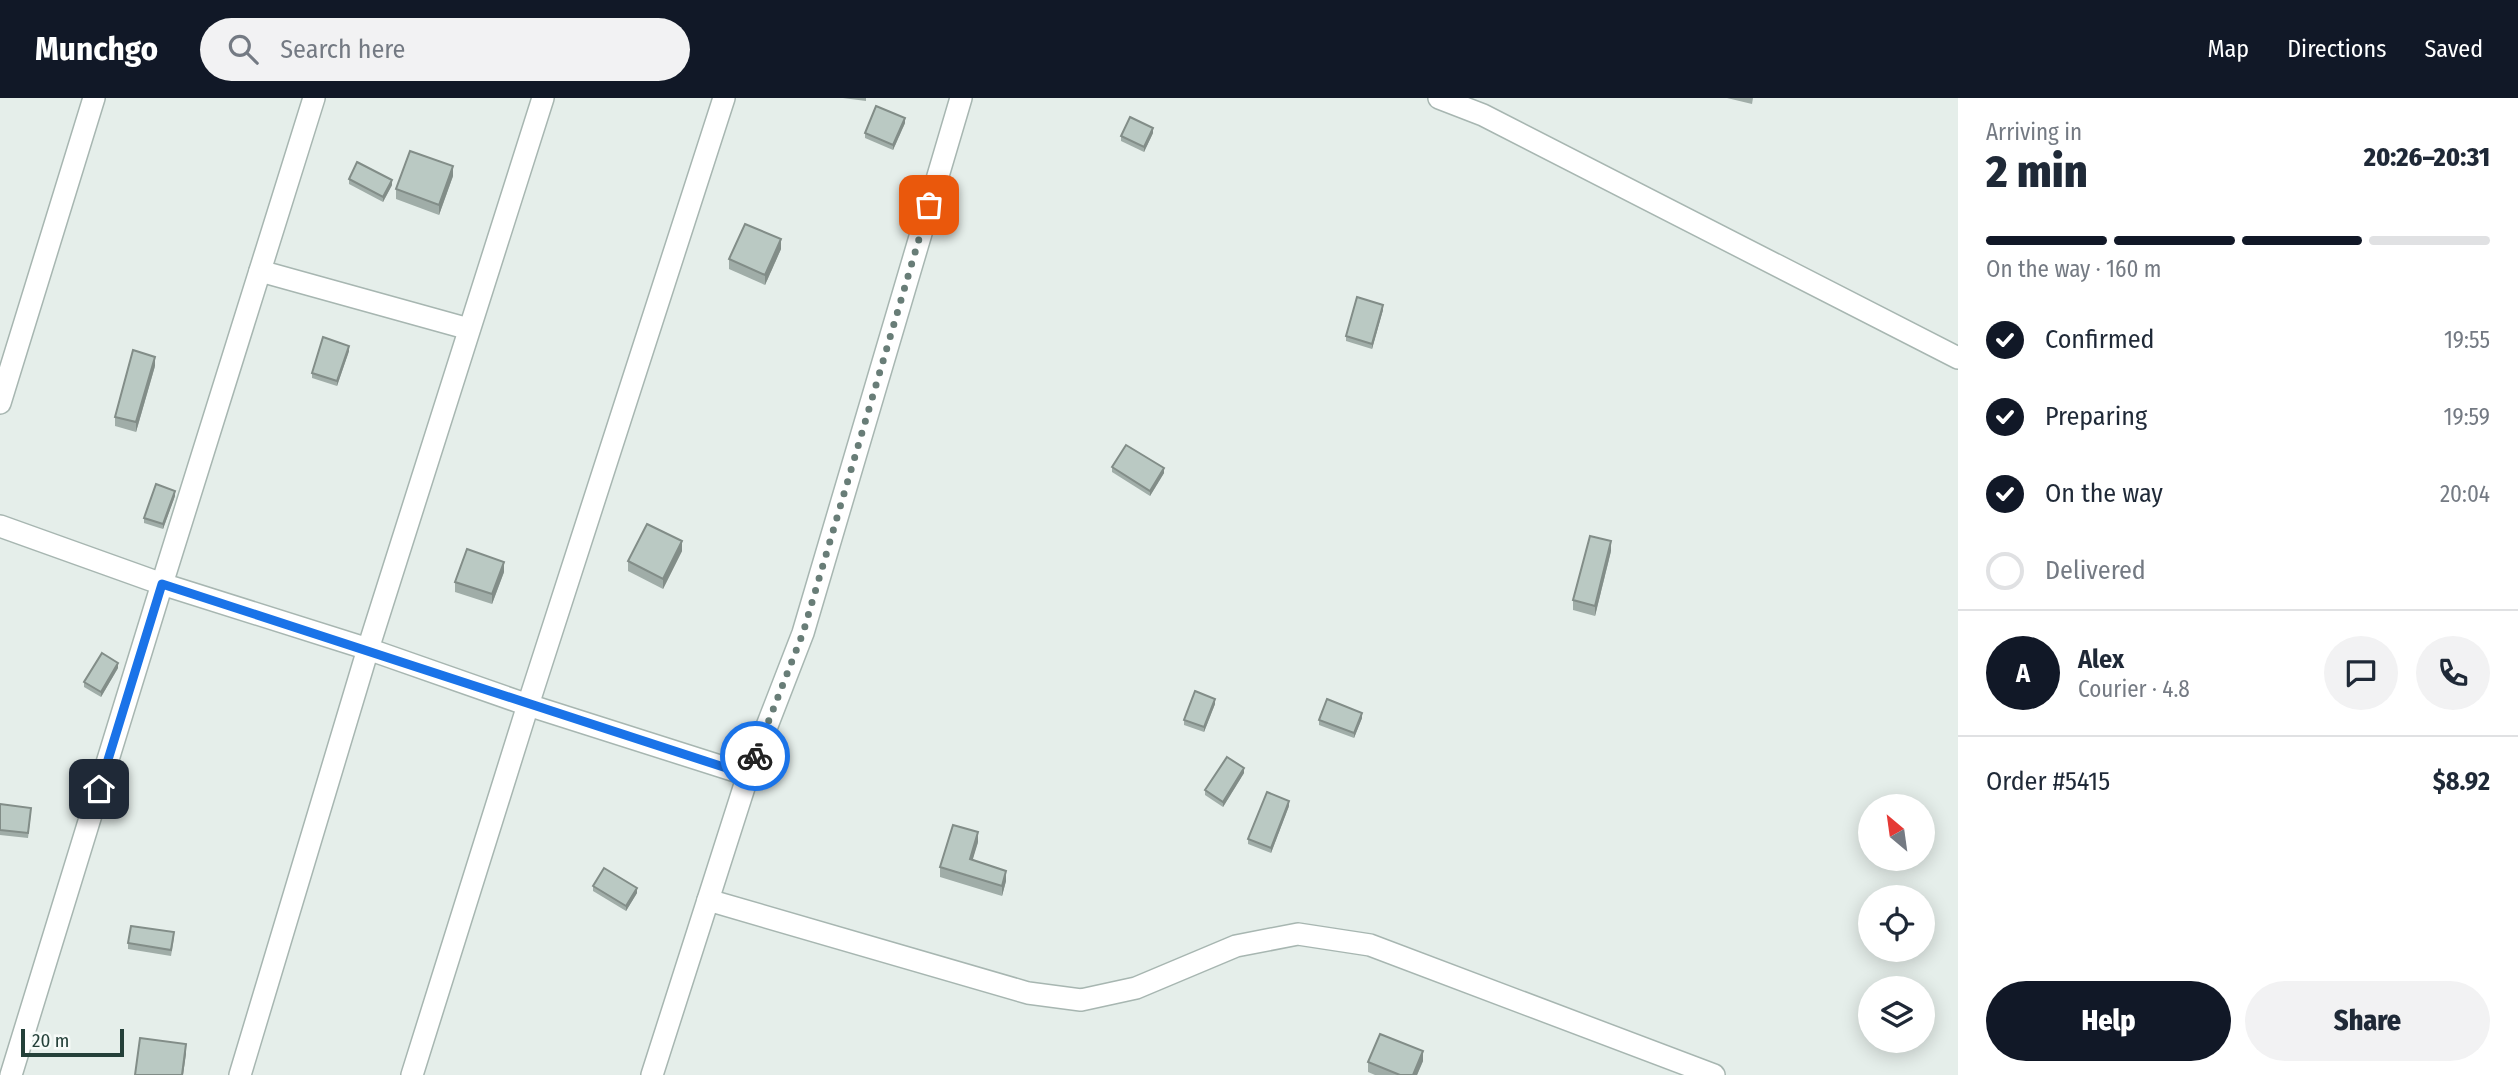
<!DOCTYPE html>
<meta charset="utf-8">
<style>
body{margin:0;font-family:"Fira Sans Condensed",sans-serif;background:#f2f2f3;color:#1f2937;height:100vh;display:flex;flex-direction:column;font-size:26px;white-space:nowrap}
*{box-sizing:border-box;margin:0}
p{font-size:23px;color:#747a83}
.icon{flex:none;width:38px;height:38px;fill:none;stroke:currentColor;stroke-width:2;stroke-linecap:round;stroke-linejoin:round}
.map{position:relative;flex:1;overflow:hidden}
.side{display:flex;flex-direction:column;background:#fff;width:560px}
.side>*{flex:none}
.needle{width:46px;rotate:331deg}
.tools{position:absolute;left:1858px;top:696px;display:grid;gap:14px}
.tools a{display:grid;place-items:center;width:77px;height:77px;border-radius:50%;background:#fff;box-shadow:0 4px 18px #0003;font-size:35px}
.scale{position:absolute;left:21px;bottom:18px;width:103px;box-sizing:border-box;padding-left:7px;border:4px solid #244039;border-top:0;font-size:19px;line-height:24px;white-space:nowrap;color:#244039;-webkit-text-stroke:5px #f6faf8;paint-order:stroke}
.pin{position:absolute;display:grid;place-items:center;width:60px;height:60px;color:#fff;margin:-30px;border-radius:14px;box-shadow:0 4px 10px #0006}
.courier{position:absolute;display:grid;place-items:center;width:70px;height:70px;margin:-35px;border:5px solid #1a73e8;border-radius:50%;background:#fff;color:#222;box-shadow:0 2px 9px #0007}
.head em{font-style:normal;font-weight:800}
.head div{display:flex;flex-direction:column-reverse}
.head{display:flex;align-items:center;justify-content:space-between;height:119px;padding:0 28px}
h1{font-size:46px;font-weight:800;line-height:52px}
.bar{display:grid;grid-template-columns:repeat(4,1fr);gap:10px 7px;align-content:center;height:84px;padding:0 28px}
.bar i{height:9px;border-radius:5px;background:#e0e1e3}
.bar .selected{background:#111827}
.bar p{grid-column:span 4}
.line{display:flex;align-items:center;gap:18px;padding:0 28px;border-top:2px solid #e0e1e3}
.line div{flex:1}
.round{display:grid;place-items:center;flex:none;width:74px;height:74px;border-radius:37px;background:#f2f2f3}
ol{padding:0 28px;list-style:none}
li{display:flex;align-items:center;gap:21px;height:77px}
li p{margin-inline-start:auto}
li .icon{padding:7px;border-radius:50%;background:#111827;color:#fff;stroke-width:4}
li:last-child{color:#747a83}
li i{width:38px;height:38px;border:4px solid #e0e1e3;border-radius:50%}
.primary-button{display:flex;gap:14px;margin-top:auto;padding:14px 28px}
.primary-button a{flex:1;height:80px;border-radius:42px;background:#111827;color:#fff;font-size:28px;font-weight:800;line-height:80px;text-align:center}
.primary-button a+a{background:#f2f2f3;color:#1f2937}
header{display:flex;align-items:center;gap:42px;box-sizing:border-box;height:98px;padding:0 35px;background:#111827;color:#fff}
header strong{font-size:33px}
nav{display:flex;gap:38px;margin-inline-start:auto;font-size:24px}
.search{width:490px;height:63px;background:#f2f2f3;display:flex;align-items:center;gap:18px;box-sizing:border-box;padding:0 24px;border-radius:38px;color:#747a83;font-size:26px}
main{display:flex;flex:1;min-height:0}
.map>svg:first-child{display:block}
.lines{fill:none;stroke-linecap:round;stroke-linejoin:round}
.minor-casing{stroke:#a7b6b1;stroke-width:24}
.minor{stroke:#fff;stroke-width:21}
.wall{fill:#a0ada8}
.shaded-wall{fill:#828d88}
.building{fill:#bac9c3;stroke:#828d88;stroke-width:2}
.done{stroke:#687d77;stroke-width:7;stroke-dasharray:0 12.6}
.route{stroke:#1a73e8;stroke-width:9}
</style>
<header>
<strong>Munchgo</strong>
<div class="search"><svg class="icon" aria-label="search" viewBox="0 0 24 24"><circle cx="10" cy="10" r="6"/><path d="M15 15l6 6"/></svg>Search here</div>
<nav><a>Map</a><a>Directions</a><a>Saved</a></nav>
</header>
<main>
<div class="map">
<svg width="1958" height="977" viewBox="0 0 1958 977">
<rect width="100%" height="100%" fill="#e5eeea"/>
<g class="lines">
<!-- minor casing -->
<g class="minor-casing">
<g id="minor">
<polyline points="1439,0 1483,17 1958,260"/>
<polyline points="260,173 469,231"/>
<polyline points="0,305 94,0"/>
<polyline points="0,428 162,486 368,551 528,607 748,677"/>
<polyline points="708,802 1028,895 1081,902 1136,890 1236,848 1298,836 1370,847 1714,977"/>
<polyline points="11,977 162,486 314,0"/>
<polyline points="240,977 368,551 543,0"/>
<polyline points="412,977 528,607 724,0"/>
<polyline points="652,977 748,677 803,535 961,0"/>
</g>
</g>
<!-- minor -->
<use href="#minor" class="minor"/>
</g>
<!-- wall -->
<g class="wall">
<polygon points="843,0 866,0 866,3"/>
<polygon points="1727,0 1753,0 1752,6"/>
<polygon points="905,25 893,52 865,40 865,35"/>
<polygon points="1153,35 1144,54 1121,43 1121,38"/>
<polygon points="453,78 439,117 396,101 396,91"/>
<polygon points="349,81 392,87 383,104 349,86"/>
<polygon points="781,151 765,187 729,171 729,161"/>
<polygon points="1383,212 1372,251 1346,243 1346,238"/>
<polygon points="349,253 337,288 312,280 312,275"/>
<polygon points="155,268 136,334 115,328 115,319"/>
<polygon points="1112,369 1164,375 1150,398 1112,374"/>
<polygon points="175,398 163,431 144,425 144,420"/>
<polygon points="682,453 663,491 628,473 628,463"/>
<polygon points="1611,453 1595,518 1573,512 1573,502"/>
<polygon points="504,474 492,506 455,494 455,484"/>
<polygon points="118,570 101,599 84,589 84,584"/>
<polygon points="1215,606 1204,634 1184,627 1184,622"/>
<polygon points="1362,620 1354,640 1319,627 1319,622"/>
<polygon points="1244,675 1223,709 1205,697 1205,692"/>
<polygon points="0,706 31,715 28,740 0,737"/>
<polygon points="1289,708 1271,755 1248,746 1248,741"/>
<polygon points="978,744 972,762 1006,783 1002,798 940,779 940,769"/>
<polygon points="593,788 637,795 626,813 593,793"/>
<polygon points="174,840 171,858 128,851 128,845"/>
<polygon points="1423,963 1417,977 1375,977 1368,974 1368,964"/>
</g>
<!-- shaded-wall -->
<g class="shaded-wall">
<polygon points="905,20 905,25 893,52 893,47"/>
<polygon points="1153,30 1153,35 1144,54 1144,49"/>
<polygon points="453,68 453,78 439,117 439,107"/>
<polygon points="392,82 392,87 383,104 383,99"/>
<polygon points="781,141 781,151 765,187 765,177"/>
<polygon points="1383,207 1383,212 1372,251 1372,246"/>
<polygon points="349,248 349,253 337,288 337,283"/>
<polygon points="155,259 155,268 136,334 136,324"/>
<polygon points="1164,370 1164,375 1150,398 1150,393"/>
<polygon points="175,393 175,398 163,431 163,426"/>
<polygon points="682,443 682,453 663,491 663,481"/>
<polygon points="1611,443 1611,453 1595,518 1595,508"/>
<polygon points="504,464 504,474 492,506 492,496"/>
<polygon points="118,565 118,570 101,599 101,594"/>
<polygon points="1215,601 1215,606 1204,634 1204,629"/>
<polygon points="1362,615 1362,620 1354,640 1354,635"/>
<polygon points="1244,670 1244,675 1223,709 1223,704"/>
<polygon points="1289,703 1289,708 1271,755 1271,750"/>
<polygon points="978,734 978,744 970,771 970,761"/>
<polygon points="1006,773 1006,783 1002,798 1002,788"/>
<polygon points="637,790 637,795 626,813 626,808"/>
<polygon points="186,946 186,956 183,977 182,977"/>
<polygon points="1423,953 1423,963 1417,977 1413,977"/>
</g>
<!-- building -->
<g class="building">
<polygon points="876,8 905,20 893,47 865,35"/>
<polygon points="1130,19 1153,30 1144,49 1121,38"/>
<polygon points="410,53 453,68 439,107 396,91"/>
<polygon points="357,64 392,82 383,99 349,81"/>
<polygon points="745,126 781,141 765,177 729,161"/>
<polygon points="1357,199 1383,207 1372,246 1346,238"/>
<polygon points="323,239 349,248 337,283 312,275"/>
<polygon points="133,252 155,259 136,324 115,319"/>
<polygon points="1126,347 1164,370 1150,393 1112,369"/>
<polygon points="156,386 175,393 163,426 144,420"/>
<polygon points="647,426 682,443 663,481 628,463"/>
<polygon points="1590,438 1611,443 1595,508 1573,502"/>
<polygon points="467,451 504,464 492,496 455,484"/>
<polygon points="102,555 118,565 101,594 84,584"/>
<polygon points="1195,593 1215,601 1204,629 1184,622"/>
<polygon points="1327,601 1362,615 1354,635 1319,622"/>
<polygon points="1227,659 1244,670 1223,704 1205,692"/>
<polygon points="1267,694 1289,703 1271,750 1248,741"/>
<polygon points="0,706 31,710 28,735 0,732"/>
<polygon points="953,727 978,734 970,761 1006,773 1002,788 940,769"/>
<polygon points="604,770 637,790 626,808 593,788"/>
<polygon points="131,828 174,834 171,852 128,845"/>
<polygon points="1380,936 1423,953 1413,977 1400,977 1368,964"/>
<polygon points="140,940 186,946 182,977 135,977"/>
</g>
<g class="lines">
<!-- done -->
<polyline class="done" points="755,658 803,535 929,107"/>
<!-- route -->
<path class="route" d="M99 691 162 486C357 548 552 614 748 677L755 658"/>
</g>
</svg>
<div class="tools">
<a><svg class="needle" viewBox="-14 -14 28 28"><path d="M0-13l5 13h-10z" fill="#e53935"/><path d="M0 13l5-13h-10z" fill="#747a83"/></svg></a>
<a><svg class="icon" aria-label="locate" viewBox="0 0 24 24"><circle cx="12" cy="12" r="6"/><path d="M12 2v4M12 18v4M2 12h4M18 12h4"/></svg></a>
<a><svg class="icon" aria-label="layers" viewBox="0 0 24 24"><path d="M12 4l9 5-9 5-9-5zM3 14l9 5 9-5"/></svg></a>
</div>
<div class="scale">20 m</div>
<div class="pin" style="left:929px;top:107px;background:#ea580c"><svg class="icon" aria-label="bag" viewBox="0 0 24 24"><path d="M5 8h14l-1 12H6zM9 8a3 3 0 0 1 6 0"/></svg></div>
<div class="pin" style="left:99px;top:691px;background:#1f2937"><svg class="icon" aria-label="home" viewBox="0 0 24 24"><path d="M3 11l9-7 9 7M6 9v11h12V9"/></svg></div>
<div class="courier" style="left:755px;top:658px"><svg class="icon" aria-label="bike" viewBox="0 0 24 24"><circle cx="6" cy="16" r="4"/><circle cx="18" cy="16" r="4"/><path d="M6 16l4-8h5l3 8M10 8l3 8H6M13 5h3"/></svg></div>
</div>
<section class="side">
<div class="head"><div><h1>2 min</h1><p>Arriving in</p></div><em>20:26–20:31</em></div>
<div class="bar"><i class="selected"></i><i class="selected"></i><i class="selected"></i><i></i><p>On the way · 160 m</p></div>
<ol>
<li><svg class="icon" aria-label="check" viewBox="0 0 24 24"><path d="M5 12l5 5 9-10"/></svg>Confirmed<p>19:55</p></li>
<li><svg class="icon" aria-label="check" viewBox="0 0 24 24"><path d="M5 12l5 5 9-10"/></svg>Preparing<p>19:59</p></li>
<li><svg class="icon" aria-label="check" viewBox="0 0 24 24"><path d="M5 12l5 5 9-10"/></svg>On the way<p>20:04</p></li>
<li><i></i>Delivered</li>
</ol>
<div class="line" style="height:126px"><b class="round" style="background:#111827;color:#fff">A</b><div><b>Alex</b><p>Courier · 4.8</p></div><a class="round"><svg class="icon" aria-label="chat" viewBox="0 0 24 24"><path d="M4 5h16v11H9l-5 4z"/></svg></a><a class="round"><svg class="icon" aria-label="phone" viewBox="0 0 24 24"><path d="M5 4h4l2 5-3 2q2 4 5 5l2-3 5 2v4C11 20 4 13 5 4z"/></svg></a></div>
<div class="line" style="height:91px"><div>Order #5415</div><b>$8.92</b></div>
<div class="primary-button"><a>Help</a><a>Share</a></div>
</section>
</main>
